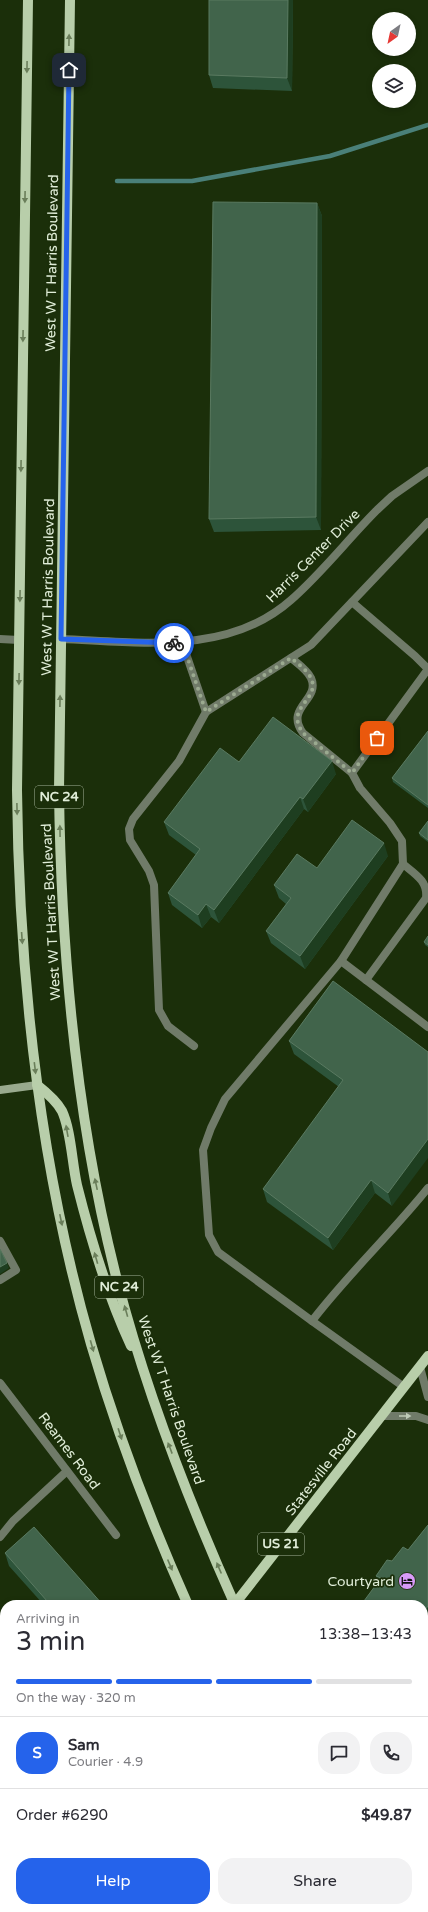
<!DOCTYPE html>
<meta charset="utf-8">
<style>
body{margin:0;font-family:"Varela Round",sans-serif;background:#f2f2f3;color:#2b2b33;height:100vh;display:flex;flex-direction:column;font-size:15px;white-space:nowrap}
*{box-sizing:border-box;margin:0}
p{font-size:13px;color:#7c7c81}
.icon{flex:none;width:22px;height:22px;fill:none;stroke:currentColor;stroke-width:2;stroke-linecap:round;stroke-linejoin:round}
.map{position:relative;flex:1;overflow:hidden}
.sheet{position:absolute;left:0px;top:1600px;width:428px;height:312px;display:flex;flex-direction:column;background:#fff;border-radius:16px 16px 0 0;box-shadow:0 2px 6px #0003}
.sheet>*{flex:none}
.needle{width:26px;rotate:213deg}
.buttons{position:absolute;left:372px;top:12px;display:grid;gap:8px}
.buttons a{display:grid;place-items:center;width:44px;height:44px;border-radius:50%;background:#fff;box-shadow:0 2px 6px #0003;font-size:20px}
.pin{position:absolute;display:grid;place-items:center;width:34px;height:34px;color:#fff;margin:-17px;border-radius:8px;box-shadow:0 2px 6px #0006}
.courier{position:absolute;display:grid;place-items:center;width:40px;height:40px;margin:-20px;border:3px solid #2563eb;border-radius:50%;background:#fff;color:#222;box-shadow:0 1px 5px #0007}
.summary em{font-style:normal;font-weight:600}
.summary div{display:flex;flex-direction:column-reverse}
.summary{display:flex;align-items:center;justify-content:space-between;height:68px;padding:0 16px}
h1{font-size:26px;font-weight:600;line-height:30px}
.bar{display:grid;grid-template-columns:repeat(4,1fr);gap:6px 4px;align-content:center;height:48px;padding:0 16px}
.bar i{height:5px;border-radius:3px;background:#e1e1e2}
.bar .current{background:#2563eb}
.bar p{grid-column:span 4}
.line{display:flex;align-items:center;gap:10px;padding:0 16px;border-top:1px solid #e1e1e2}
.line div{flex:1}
.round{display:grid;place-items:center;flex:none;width:42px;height:42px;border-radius:16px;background:#f2f2f3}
.action{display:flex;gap:8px;margin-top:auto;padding:8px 16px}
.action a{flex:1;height:46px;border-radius:16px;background:#2563eb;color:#fff;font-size:16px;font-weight:600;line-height:46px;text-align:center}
.action a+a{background:#f2f2f3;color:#2b2b33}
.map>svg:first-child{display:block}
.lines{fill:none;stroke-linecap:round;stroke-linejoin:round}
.stream{stroke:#4a8079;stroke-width:4.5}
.lane{stroke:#707b69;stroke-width:8}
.street{stroke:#707b69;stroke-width:8}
.secondary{stroke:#99aa8e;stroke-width:8}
.primary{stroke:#b8ceaa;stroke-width:10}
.wall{fill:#2d543a}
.shaded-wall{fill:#1e3e20}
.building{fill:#41644b;stroke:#5a7a61}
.oneway{fill:#6a7e5a}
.oneway2{fill:#becbb7}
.done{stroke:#9baa90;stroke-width:4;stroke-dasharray:0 7.2}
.route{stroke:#2563eb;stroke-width:5}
.labels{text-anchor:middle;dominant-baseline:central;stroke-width:3.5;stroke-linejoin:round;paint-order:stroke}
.shield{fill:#1b2f0a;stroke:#a5b49a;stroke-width:1}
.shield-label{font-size:13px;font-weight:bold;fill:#e0edd8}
.street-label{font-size:14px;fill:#e0edd8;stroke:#1b2f0a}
.poi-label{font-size:14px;fill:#e0edd8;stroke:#1b2f0a;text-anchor:end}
</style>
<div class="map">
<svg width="428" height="1912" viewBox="0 0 428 1912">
<rect width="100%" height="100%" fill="#1b2f0a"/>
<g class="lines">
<!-- stream -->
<polyline class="stream" points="117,181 192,181 330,156 428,125"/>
<!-- lane -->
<g class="lane">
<polyline points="352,602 415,656 428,669"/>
<polyline points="182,642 206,712 311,645 428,522"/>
<path d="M291 658C297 663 307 670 311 678 321 700 284 707 303 733L352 773"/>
<path d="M366 980 426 898C428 881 415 874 403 864"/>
<polyline points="194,1046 168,1026 159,1010 154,885 149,871 130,840 129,829 133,819 179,761 206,712"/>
<polyline points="0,1241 16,1270 0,1280"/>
<polyline points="312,1321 218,1252 209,1235 203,1150 211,1128 225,1099 341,961 403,864 402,841 390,823 360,788 352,773 428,669"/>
<polyline points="420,1367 428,1397"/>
<path d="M404 1387 312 1321C348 1274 391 1234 428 1188"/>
<polyline points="382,1416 416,1416 428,1420"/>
<polyline points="0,1537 13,1521 67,1471"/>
<polyline points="0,1673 5,1682"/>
<polyline points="423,1763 428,1759"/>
<polyline points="141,1907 147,1912"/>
</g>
<!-- street -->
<g class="street">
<polyline points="0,639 19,640"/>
<path d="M61 639C138 642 228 656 291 600 322 573 348 539 377 510L392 496 428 471"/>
<polyline points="341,961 428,1027"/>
<polyline points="0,1383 116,1535"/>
</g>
<!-- secondary -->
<polyline class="secondary" points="0,1090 37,1085"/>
<!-- primary -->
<g class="primary">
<path d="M28 0 17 790C19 977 39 1164 91 1344 117 1433 150 1520 188 1605"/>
<path d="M70 0 59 790C61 955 76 1120 117 1280 146 1392 188 1500 235 1605"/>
<path d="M37 1085C46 1092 56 1100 62 1111 71 1130 72 1163 77 1185 91 1241 107 1294 131 1346"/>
<polyline points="234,1605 428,1356"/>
<polyline points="0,1885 5,1879"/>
<polyline points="369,1907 373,1912"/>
<polyline points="412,1907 415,1912"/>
<polyline points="23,1912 27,1907"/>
</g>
</g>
<!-- wall -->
<g class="wall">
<polygon points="209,0 293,0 292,91 213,88 209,75"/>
<polygon points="317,203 322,216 321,530 214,532 209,519"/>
<polygon points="428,731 428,808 393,782 392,778"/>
<polygon points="239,762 336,774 308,812 304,809 219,923 211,917 202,928 172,905 168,893 196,855 169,835 164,822"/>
<polygon points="428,821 428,842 420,836 419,833"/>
<polygon points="388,856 305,969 271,943 266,931 286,904 279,898 274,885 317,868"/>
<polygon points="428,936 428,947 425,945 424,942"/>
<polygon points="333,981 392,1206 375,1193 333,1250 267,1202 263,1189 339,1087 294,1054 289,1041"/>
<polygon points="428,1525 428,1625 423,1631 378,1581 376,1576 392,1561 408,1550"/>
<polygon points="5,1553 103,1605 43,1604 9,1566"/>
<polygon points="185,1907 240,1907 233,1912 189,1912"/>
</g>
<!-- shaded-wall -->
<g class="shaded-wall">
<polygon points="288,0 293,0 292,91 287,78"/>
<polygon points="317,203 322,216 321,530 316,517"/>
<polygon points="332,761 336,774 308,812 303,799"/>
<polygon points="300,797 304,809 219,923 214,910"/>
<polygon points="384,843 388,856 305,969 300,956"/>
<polygon points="206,904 211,917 202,928 198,915"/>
<polygon points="428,1139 428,1158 392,1206 388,1193"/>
<polygon points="371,1180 375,1193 333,1250 328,1238"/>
<polygon points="7,1263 9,1268 0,1274 0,1267"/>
<polygon points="428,1606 428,1625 423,1631 423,1613"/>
<polygon points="222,1907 240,1907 233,1912 215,1912"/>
</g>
<!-- building -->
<g class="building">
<polygon points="209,0 288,0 287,78 209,75"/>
<polygon points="213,202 317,203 316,517 209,519"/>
<polygon points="273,717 332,761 303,799 300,797 214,910 206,904 198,915 168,893 200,849 164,822 220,748 239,762"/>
<polygon points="428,731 428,805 392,778"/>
<polygon points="352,820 384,843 300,956 266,931 291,898 274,885 297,854 317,868"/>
<polygon points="428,821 428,840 419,833"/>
<polygon points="428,936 428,945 424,942"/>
<polygon points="333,981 428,1052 428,1139 388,1193 371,1180 328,1238 263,1189 343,1080 289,1041"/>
<polygon points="0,1249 7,1263 0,1267"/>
<polygon points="428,1525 428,1606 423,1613 423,1605 361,1605 381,1578 376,1576 387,1560 392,1561 403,1547 408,1550"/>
<polygon points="34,1527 103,1605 43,1605 47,1601 5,1553"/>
<polygon points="188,1907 222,1907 215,1912 192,1912"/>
</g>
<!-- one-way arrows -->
<defs><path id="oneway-solid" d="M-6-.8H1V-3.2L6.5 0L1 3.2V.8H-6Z"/></defs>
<g class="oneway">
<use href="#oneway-solid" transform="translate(69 40) rotate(-89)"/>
<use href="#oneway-solid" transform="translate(27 67) rotate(91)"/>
<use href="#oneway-solid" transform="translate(25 197) rotate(91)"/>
<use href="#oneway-solid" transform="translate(23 336) rotate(91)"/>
<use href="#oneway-solid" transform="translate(21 466) rotate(91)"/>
<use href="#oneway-solid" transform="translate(20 596) rotate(91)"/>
<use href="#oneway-solid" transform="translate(19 679) rotate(91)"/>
<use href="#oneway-solid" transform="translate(60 701) rotate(-89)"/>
<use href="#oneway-solid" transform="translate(17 809) rotate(89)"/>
<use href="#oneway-solid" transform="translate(60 831) rotate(-91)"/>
<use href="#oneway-solid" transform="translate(22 938) rotate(86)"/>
<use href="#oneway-solid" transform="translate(35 1068) rotate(83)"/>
<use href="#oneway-solid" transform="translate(67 1131) rotate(-100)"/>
<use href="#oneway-solid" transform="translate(96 1184) rotate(-102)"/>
<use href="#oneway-solid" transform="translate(61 1220) rotate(78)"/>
<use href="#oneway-solid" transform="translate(96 1258) rotate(-106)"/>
<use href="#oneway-solid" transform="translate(126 1311) rotate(-106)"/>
<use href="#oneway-solid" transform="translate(92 1346) rotate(74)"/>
<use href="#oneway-solid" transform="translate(120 1434) rotate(72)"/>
<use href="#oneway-solid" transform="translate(170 1448) rotate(-111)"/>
<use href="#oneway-solid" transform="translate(170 1565) rotate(67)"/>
<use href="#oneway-solid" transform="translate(219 1568) rotate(-113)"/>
</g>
<use class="oneway2" href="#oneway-solid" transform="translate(405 1416)"/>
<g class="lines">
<!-- done -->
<path class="done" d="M174 643 182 642 206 712 291 658C297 663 307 670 311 678 321 700 284 707 303 733L352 773 377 738"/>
<!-- route -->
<polyline class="route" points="69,70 61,639 174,643"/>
</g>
<!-- icons -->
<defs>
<g id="hotel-disc" transform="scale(0.9)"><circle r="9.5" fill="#d89bf8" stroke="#1b2f0a"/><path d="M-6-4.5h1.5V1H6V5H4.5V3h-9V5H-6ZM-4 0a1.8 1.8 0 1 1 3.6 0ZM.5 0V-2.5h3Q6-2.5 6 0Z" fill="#111"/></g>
</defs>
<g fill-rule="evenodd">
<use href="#hotel-disc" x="407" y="1581"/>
</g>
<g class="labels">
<!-- shield labels -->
<g class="shield">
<rect x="35" y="786" width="48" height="22" rx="3"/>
<rect x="95" y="1276" width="48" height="22" rx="3"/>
<rect x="258" y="1533" width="46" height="22" rx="3"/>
</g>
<g class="shield-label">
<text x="59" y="797">NC 24</text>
<text x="119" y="1287">NC 24</text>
<text x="281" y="1544">US 21</text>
</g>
<!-- street labels -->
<g class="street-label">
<text transform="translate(52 263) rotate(-89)">West W T Harris Boulevard</text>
<text transform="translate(313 556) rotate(-45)">Harris Center Drive</text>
<text transform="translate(48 587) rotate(-89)">West W T Harris Boulevard</text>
<text transform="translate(51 912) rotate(-93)">West W T Harris Boulevard</text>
<text transform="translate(171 1400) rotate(71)">West W T Harris Boulevard</text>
<text transform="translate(69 1451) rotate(53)">Reames Road</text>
<text transform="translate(321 1472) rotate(-52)">Statesville Road</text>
</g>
<!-- poi labels -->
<g class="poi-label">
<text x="394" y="1581">Courtyard</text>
</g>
</g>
</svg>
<div class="buttons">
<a><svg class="needle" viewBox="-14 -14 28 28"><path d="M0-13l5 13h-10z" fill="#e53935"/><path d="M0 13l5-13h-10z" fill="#7c7c81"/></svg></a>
<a><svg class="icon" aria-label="layers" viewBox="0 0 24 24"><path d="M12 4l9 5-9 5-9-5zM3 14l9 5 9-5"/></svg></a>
</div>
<div class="pin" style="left:377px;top:738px;background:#ea580c"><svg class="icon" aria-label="bag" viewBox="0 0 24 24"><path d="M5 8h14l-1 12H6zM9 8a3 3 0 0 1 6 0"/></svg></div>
<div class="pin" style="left:69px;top:70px;background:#1f2937"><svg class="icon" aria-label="home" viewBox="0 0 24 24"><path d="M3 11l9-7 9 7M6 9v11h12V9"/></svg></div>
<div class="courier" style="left:174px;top:643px"><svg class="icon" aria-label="bike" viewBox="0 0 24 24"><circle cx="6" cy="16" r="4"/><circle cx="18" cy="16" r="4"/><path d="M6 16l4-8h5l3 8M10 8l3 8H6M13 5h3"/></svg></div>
<section class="sheet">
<div class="summary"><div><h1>3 min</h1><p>Arriving in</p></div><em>13:38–13:43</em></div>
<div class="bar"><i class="current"></i><i class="current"></i><i class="current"></i><i></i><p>On the way · 320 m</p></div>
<div class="line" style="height:72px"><b class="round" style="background:#2563eb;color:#fff">S</b><div><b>Sam</b><p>Courier · 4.9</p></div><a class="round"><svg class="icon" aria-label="chat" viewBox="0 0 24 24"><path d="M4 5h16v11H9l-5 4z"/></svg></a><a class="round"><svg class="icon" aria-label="phone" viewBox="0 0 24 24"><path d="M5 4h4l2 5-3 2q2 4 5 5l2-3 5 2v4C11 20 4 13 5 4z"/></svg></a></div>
<div class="line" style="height:52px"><div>Order #6290</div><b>$49.87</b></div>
<div class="action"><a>Help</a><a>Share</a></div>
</section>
</div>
